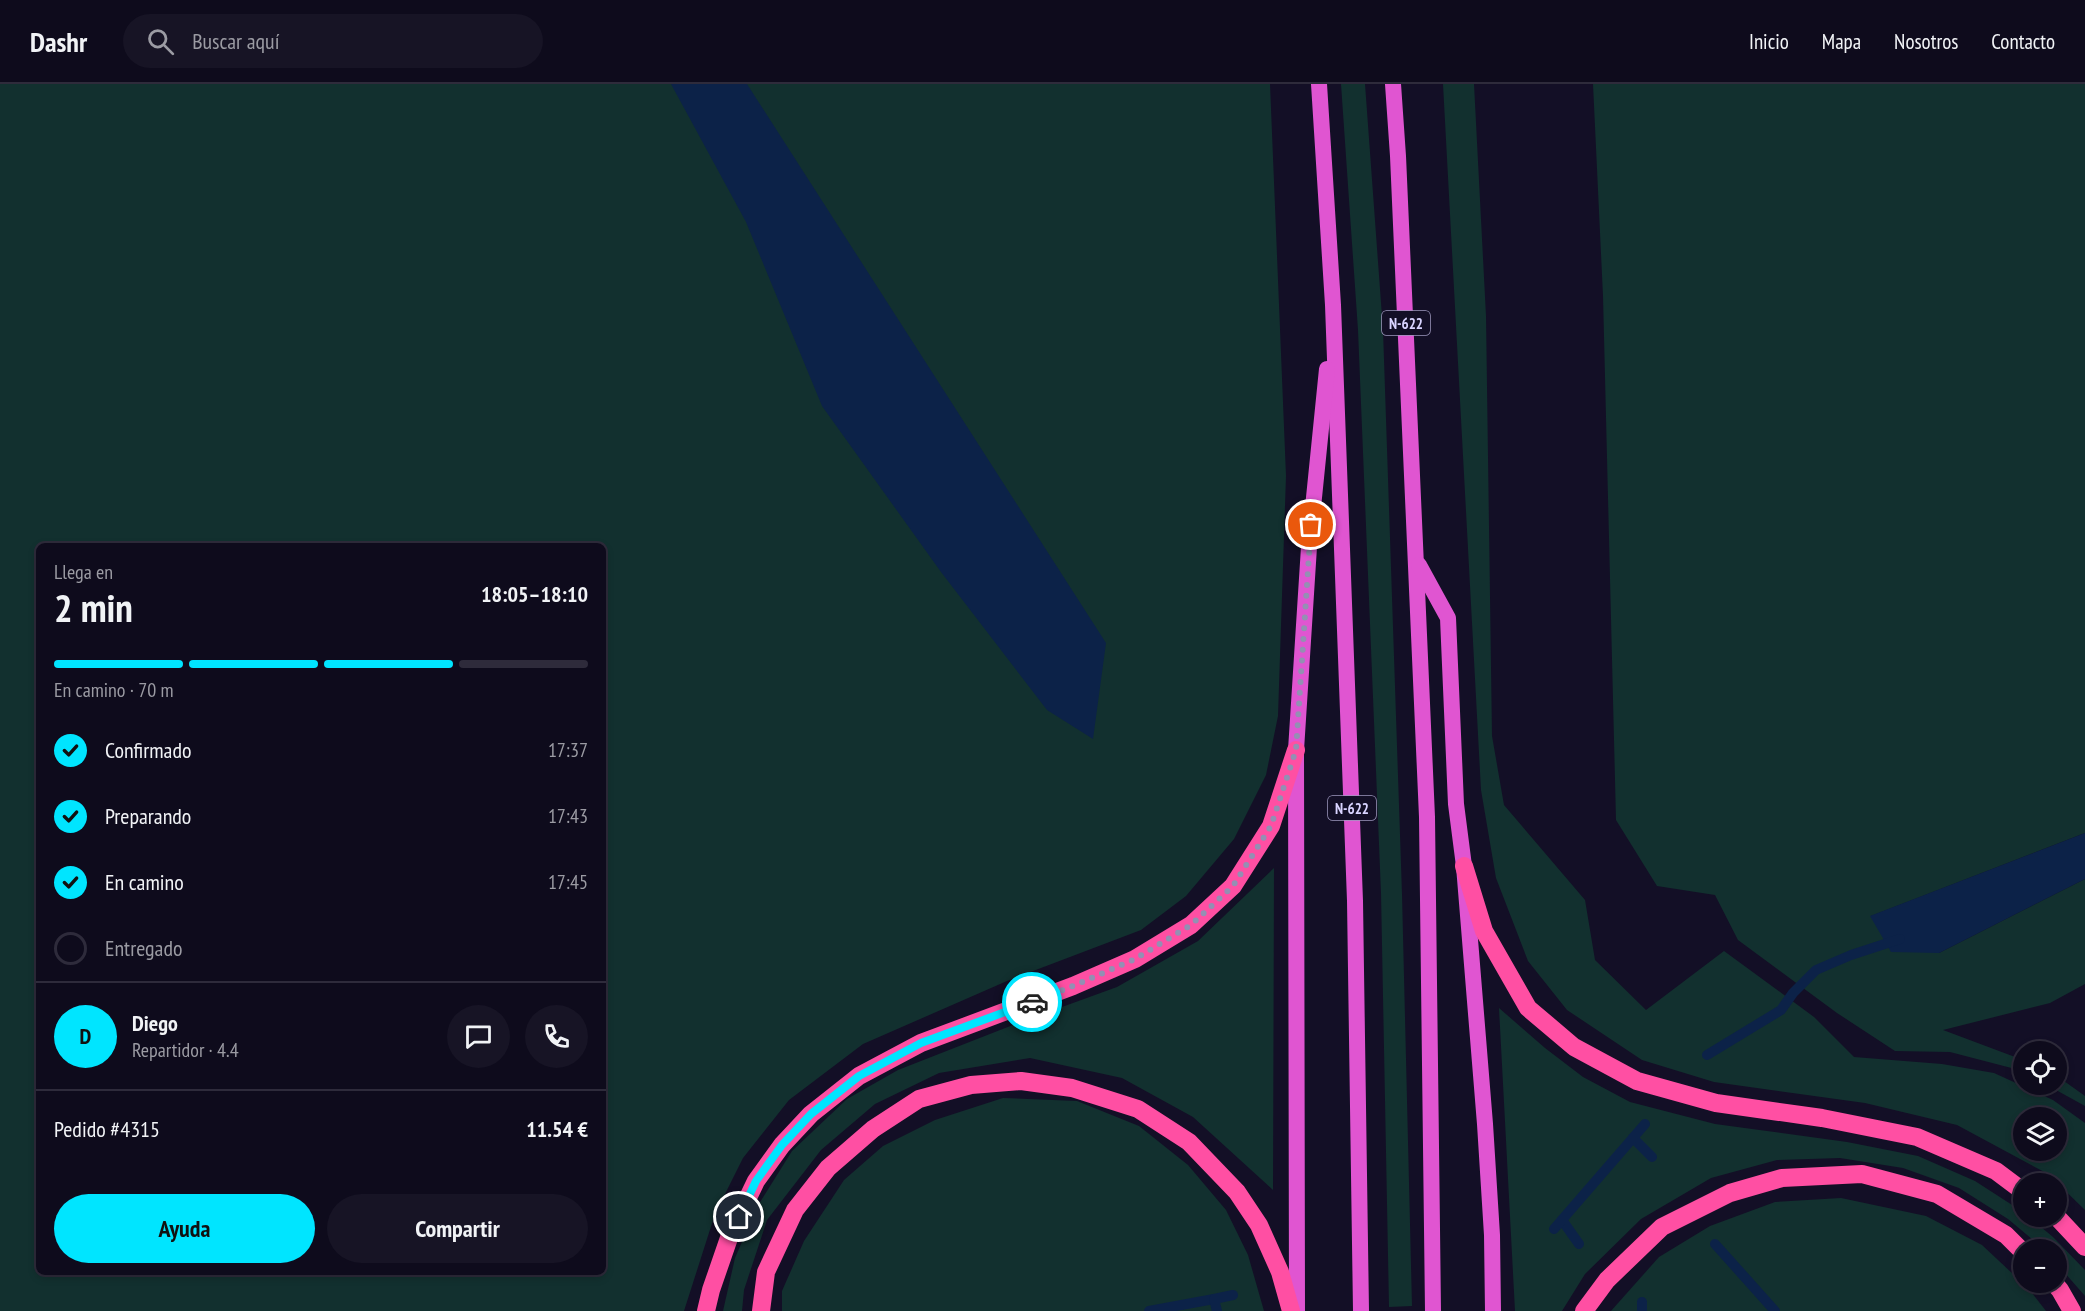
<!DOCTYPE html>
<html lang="es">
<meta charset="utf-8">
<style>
body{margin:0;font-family:"PT Sans Narrow",sans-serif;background:#171425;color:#f1f3f6;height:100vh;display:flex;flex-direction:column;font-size:22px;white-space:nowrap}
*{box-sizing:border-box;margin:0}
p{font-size:20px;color:#9b9ba3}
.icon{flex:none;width:33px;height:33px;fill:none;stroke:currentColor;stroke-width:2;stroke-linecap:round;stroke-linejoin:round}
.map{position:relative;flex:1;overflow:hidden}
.panel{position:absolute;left:36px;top:459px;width:570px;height:732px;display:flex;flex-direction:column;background:#0e0b1c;border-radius:9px;box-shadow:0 3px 9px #0003,0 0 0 2px #2e2b3b}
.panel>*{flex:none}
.buttons{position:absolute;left:2013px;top:957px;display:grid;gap:12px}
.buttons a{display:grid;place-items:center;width:54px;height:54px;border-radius:50%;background:#0e0b1c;box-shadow:0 3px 9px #0003,0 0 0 2px #2e2b3b;font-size:30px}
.pin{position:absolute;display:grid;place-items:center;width:51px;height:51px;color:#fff;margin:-26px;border:3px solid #fff;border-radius:50%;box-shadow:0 2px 6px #0007}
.courier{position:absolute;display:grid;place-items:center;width:60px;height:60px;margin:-30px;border:4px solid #00e5ff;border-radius:50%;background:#fff;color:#222;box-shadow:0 2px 8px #0007}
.overview em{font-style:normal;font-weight:700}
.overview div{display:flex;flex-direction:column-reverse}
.overview{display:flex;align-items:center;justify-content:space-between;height:102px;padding:0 18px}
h1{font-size:39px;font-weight:700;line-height:45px}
.bar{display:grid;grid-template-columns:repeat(4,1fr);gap:9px 6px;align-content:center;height:72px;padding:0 18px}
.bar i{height:8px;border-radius:4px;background:#2e2b3b}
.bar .active{background:#00e5ff}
.bar p{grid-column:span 4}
.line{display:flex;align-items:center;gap:15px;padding:0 18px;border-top:2px solid #2e2b3b}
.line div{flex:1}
.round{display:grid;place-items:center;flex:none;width:63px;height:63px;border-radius:32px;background:#171425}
ol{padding:0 18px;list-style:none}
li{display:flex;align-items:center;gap:18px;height:66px}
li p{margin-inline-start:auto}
li .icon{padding:6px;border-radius:50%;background:#00e5ff;color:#111;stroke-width:4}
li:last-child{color:#9b9ba3}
li i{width:33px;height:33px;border:3px solid #2e2b3b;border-radius:50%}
.button{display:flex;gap:12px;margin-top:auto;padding:12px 18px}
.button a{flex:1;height:69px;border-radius:36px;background:#00e5ff;color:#111;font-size:24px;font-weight:700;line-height:69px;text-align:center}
.button a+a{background:#171425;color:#f1f3f6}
header{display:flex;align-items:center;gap:36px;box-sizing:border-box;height:84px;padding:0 30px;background:#0e0b1c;border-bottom:2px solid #2e2b3b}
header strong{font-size:28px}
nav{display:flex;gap:33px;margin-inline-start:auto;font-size:21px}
.search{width:420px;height:54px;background:#171425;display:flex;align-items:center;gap:15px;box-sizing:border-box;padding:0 21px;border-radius:33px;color:#9b9ba3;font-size:22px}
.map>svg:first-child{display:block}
.green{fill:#12302f;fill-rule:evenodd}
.water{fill:#0c2248}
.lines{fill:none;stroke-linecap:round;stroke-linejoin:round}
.stream{stroke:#0c2248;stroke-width:10}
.trunk{stroke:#e055d1;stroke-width:16}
.motorway{stroke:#ff4fa3;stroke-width:18}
.done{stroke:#948fb3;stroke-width:6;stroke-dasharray:0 10.8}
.route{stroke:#00e5ff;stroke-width:8}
.labels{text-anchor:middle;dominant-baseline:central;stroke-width:4.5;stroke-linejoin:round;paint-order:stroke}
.shield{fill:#130f26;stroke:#9e99be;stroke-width:1.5}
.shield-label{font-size:15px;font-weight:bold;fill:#d9d4ff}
</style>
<header>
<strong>Dashr</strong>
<div class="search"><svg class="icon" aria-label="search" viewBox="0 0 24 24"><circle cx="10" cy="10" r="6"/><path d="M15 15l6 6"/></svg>Buscar aquí</div>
<nav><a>Inicio</a><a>Mapa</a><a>Nosotros</a><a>Contacto</a></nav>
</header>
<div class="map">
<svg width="2085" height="1227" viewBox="0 0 2085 1227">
<rect width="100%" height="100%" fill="#130f26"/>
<!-- green -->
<g class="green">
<path d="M0 0H1270L1286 392 1278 632 1266 691 1234 755 1186 812 1141 846 1007 897 863 960 789 1016 743 1074 715 1130 684 1227H0ZM39 462H603V1188H39Z"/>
<polygon points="1341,0 1365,0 1383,246 1402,810 1412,1222 1389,1223 1381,809 1358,246"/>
<path d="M1443 0H1474L1486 232 1492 652 1504 721 1585 816 1595 876 1646 926 1724 867 1814 933 1854 973 1942 980 1994 989 2053 1016 2085 1039V1126L2048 1090 1957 1041 1865 1019 1714 998 1642 976 1567 926 1528 877 1496 794 1481 706ZM2024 1034H2056V1066H2024Z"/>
<polygon points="1593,0 2085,0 2085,749 1871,832 1939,869 2085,795 2085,900 2050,919 1943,946 2023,976 2023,987 1950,968 1895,967 1837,929 1738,856 1715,811 1657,802 1616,736 1603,212"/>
<polygon points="1274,784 1273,1106 1193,1033 1122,994 1030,974 939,989 875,1020 821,1066 767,1136 744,1206 742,1227 723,1227 735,1174 757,1123 792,1067 847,1015 898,986 1018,939 1117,903 1198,857"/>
<polygon points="1499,924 1545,964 1583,993 1630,1018 1715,1040 1847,1058 1918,1072 1975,1097 2023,1128 2024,1132 2029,1133 2053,1153 2085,1186 2085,1212 2057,1180 2056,1166 2044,1165 2008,1135 1959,1104 1903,1084 1840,1074 1777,1076 1711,1094 1641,1135 1585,1190 1562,1227 1515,1227"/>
<polygon points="2057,992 2085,1012 2085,1022 2047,1001 2056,1000"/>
<polygon points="1003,1014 1077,1017 1139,1042 1188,1081 1226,1126 1248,1171 1264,1227 782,1227 782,1207 804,1157 844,1096 883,1062 935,1036"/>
<polygon points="1841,1114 1926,1132 1982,1161 2029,1205 2046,1227 1611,1227 1659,1173 1710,1142 1775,1118"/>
</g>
<!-- water -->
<g class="water">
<polygon points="671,0 747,0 1106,559 1093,655 1047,626 941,488 822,322 746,138"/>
<polygon points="2085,749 2085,795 1939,869 1891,868 1870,832"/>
</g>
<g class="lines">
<!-- stream -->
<g class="stream">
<polyline points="1707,971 1781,926 1793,909 1816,886 1851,871 1900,855"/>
<polyline points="1633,1054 1652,1073"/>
<polyline points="1562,1136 1579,1160"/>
<polyline points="1554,1145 1645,1040"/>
<polyline points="1715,1160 1775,1227"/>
<polyline points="1149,1227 1214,1215"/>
<polyline points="1217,1227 1214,1215 1233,1211"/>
<polyline points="1642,1227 1642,1218"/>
</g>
<!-- trunk -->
<g class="trunk">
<polyline points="1319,0 1333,221 1355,817 1361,1227"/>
<polyline points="1393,0 1398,72 1427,733 1433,1227"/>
<polyline points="1419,481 1448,534 1456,720 1464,782 1485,1040 1492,1151 1493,1227"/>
<polyline points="1297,1227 1296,666 1309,463 1327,285"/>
</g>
<!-- motorway -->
<g class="motorway">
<polyline points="1464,782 1484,847 1528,924 1574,963 1637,997 1716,1019 1822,1034 1917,1053 1996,1087 2024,1108"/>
<polyline points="2056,1132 2085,1163"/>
<polyline points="2053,1198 2060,1206 2072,1227"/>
<polyline points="706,1227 711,1206 730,1151 756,1097 782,1061 811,1030 859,992 921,959 1073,902 1135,875 1191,841 1233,802 1271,742 1296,666"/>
<polyline points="761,1227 766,1188 795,1126 828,1084 873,1045 919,1015 971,1001 1021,997 1072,1004 1138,1025 1189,1058 1237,1108 1259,1141 1280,1188 1291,1227"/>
<polyline points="1584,1227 1607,1196 1662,1143 1730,1109 1782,1094 1862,1090 1937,1110 2006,1151 2024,1169"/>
</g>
</g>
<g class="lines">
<!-- done -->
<polyline class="done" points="1032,918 1073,902 1135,875 1191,841 1233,802 1271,742 1296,666 1311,441"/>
<!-- route -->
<polyline class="route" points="739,1133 756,1097 782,1061 811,1030 859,992 921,959 1032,918"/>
</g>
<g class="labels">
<!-- shield labels -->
<g class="shield">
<rect x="1382" y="227" width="48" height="24" rx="4.5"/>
<rect x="1328" y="712" width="48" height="24" rx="4.5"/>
</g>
<g class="shield-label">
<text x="1406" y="239">N-622</text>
<text x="1352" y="724">N-622</text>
</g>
</g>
</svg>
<div class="buttons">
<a><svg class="icon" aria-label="locate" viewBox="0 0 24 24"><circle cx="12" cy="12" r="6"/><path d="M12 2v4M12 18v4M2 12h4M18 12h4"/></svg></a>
<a><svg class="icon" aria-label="layers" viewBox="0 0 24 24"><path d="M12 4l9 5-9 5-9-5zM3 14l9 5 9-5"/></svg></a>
<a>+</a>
<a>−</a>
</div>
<div class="pin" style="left:1311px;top:441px;background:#ea580c"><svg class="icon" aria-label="bag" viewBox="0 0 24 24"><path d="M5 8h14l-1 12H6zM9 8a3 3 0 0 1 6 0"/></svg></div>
<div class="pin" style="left:739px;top:1133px;background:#1f2937"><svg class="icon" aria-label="home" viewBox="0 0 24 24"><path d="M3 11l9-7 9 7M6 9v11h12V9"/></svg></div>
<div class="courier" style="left:1032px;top:918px"><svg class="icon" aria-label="car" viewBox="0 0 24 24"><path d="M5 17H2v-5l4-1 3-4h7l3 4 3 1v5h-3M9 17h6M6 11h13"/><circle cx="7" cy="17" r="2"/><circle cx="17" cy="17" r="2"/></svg></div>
<section class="panel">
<div class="overview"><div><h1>2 min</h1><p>Llega en</p></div><em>18:05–18:10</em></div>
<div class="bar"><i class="active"></i><i class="active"></i><i class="active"></i><i></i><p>En camino · 70 m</p></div>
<ol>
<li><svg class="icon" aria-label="check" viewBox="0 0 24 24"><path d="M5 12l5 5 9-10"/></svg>Confirmado<p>17:37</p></li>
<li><svg class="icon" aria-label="check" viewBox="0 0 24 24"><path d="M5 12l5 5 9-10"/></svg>Preparando<p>17:43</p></li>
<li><svg class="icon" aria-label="check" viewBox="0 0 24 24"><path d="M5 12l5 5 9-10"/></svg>En camino<p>17:45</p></li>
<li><i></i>Entregado</li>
</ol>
<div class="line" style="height:108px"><b class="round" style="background:#00e5ff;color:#111">D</b><div><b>Diego</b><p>Repartidor · 4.4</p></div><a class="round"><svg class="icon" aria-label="chat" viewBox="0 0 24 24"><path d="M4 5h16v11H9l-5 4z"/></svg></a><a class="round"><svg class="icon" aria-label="phone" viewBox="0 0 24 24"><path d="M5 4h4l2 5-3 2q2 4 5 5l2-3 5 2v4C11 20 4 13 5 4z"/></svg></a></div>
<div class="line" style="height:78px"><div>Pedido #4315</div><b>11.54 €</b></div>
<div class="button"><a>Ayuda</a><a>Compartir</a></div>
</section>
</div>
